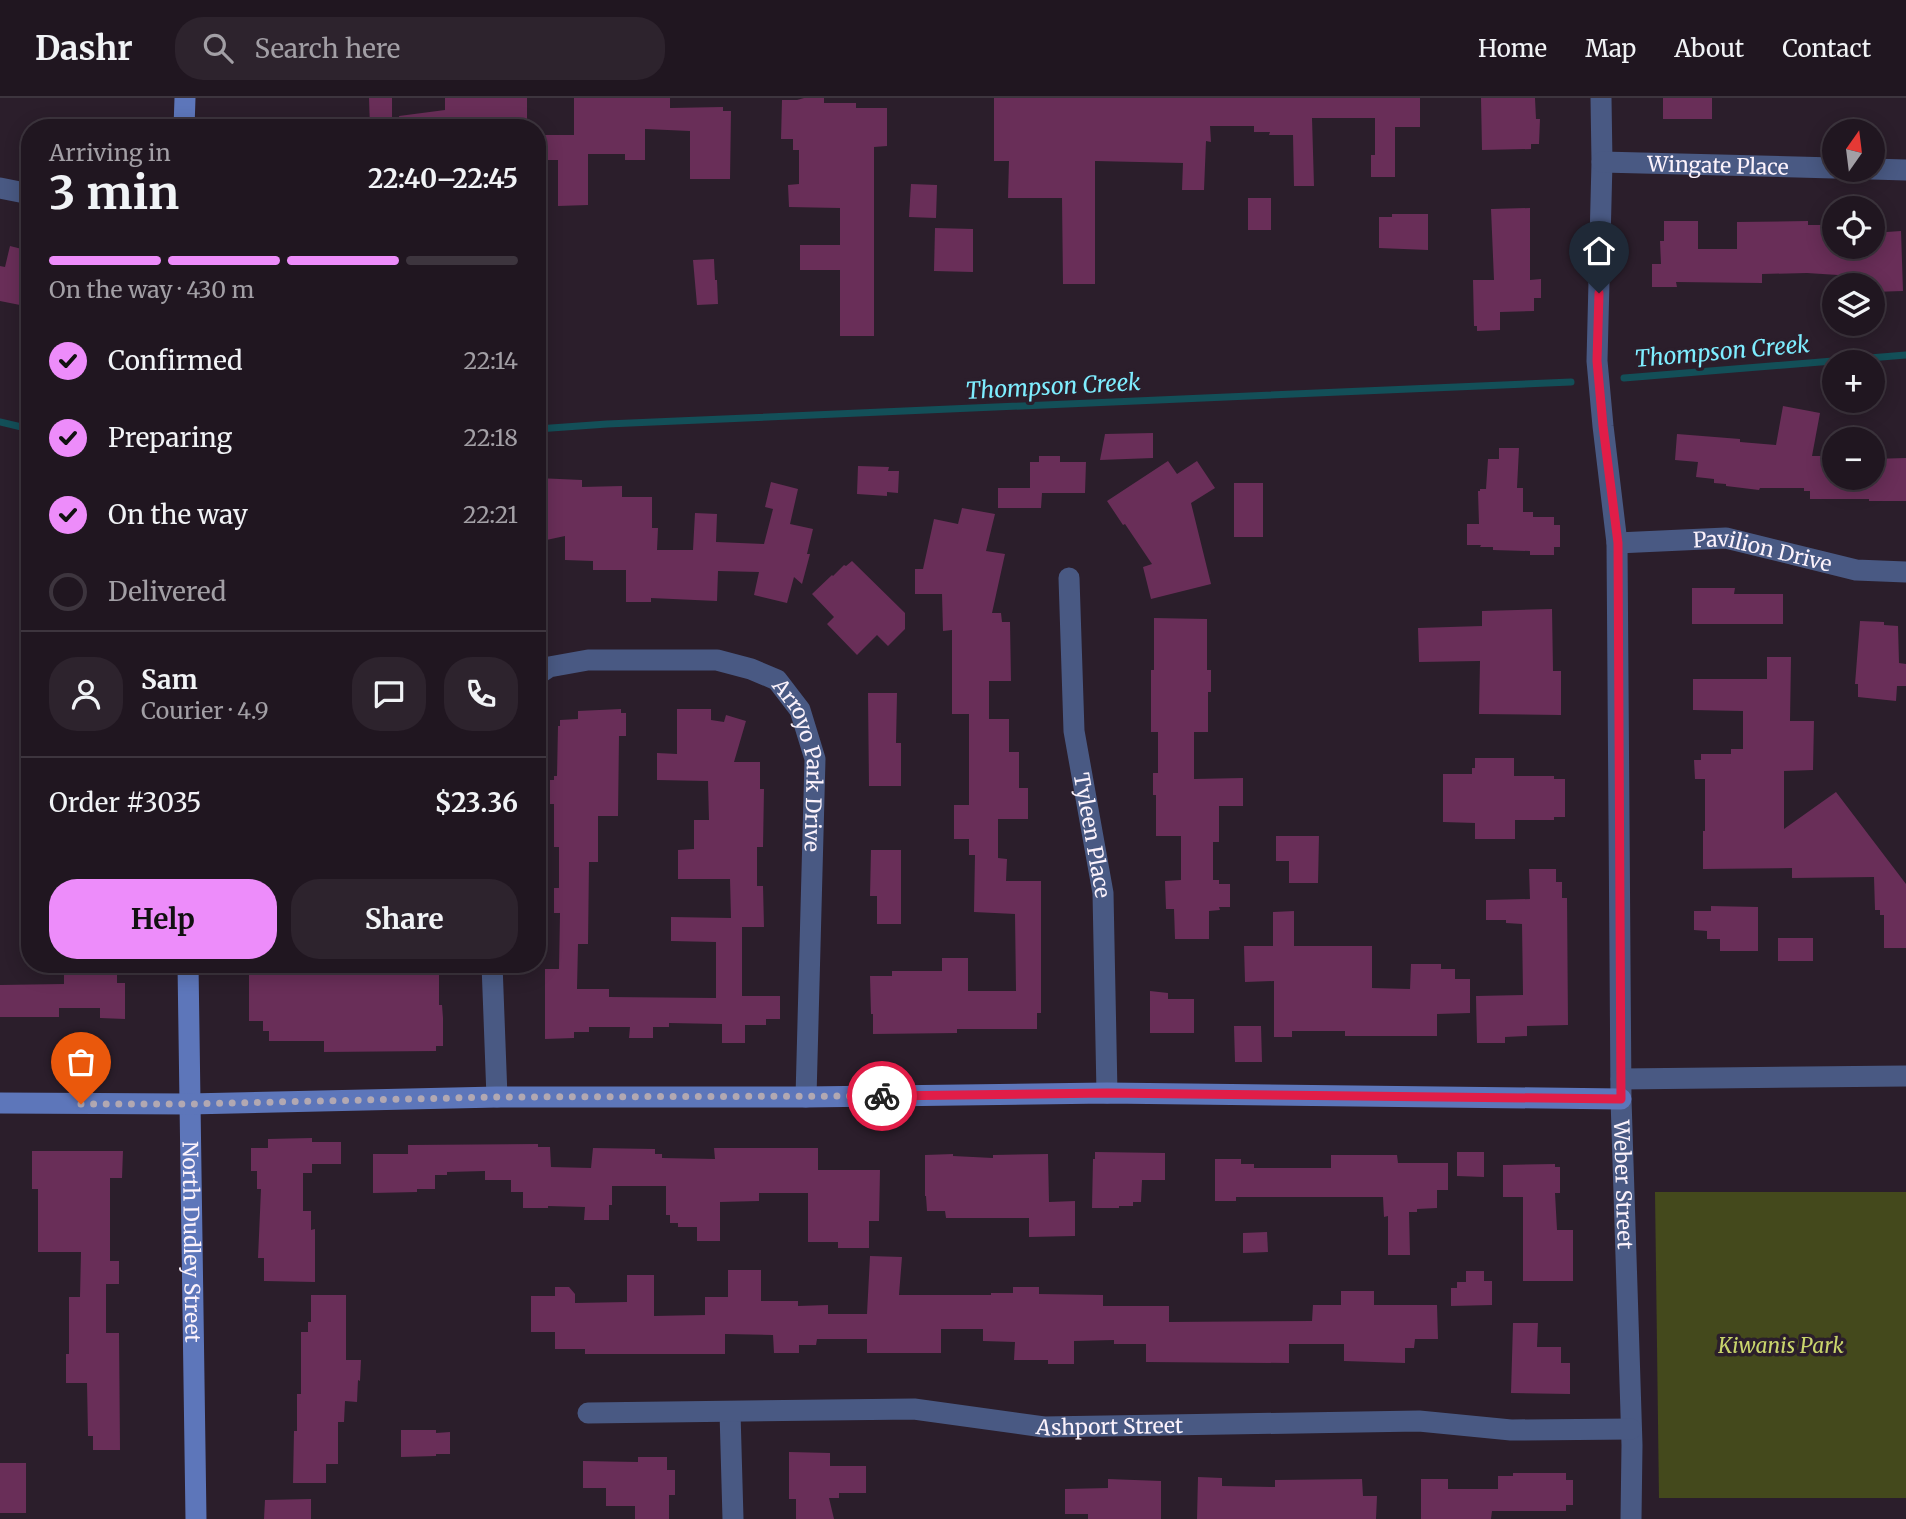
<!DOCTYPE html>
<meta charset="utf-8">
<style>
body{margin:0;font-family:Merriweather,serif;background:#2d232d;color:#f1f3f6;height:100vh;display:flex;flex-direction:column;font-size:26px;white-space:nowrap}
*{box-sizing:border-box;margin:0}
p{font-size:23px;color:#a29fa5}
.icon{flex:none;width:38px;height:38px;fill:none;stroke:currentColor;stroke-width:2;stroke-linecap:round;stroke-linejoin:round}
.map{position:relative;flex:1;overflow:hidden}
.side{position:absolute;left:21px;top:21px;width:525px;height:854px;display:flex;flex-direction:column;background:#201620;border-radius:28px;box-shadow:0 4px 18px #0003,0 0 0 2px #3d353e}
.side>*{flex:none}
.needle{width:46px;rotate:14deg}
.controls{position:absolute;left:1822px;top:21px;display:grid;gap:14px}
.controls a{display:grid;place-items:center;width:63px;height:63px;border-radius:50%;background:#201620;box-shadow:0 4px 18px #0003,0 0 0 2px #3d353e;font-size:35px}
.pin{position:absolute;display:grid;place-items:center;width:60px;height:60px;color:#fff;margin:-72px -30px;border-radius:50% 50% 50% 0;rotate:-45deg;box-shadow:0 0 7px #0007}
.pin .icon{rotate:45deg}
.courier{position:absolute;display:grid;place-items:center;width:70px;height:70px;margin:-35px;border:5px solid #e11d48;border-radius:50%;background:#fff;color:#222;box-shadow:0 2px 9px #0007}
.overview em{font-style:normal;font-weight:700}
.overview div{display:flex;flex-direction:column-reverse}
.overview{display:flex;align-items:center;justify-content:space-between;height:119px;padding:0 28px}
h1{font-size:46px;font-weight:700;line-height:52px}
.bar{display:grid;grid-template-columns:repeat(4,1fr);gap:10px 7px;align-content:center;height:84px;padding:0 28px}
.bar i{height:9px;border-radius:5px;background:#3d353e}
.bar .on{background:#ed8cfa}
.bar p{grid-column:span 4}
.line{display:flex;align-items:center;gap:18px;padding:0 28px;border-top:2px solid #3d353e}
.line div{flex:1}
.round{display:grid;place-items:center;flex:none;width:74px;height:74px;border-radius:28px;background:#2d232d}
ol{padding:0 28px;list-style:none}
li{display:flex;align-items:center;gap:21px;height:77px}
li p{margin-inline-start:auto}
li .icon{padding:7px;border-radius:50%;background:#ed8cfa;color:#111;stroke-width:4}
li:last-child{color:#a29fa5}
li i{width:38px;height:38px;border:4px solid #3d353e;border-radius:50%}
.button{display:flex;gap:14px;margin-top:auto;padding:14px 28px}
.button a{flex:1;height:80px;border-radius:28px;background:#ed8cfa;color:#111;font-size:28px;font-weight:700;line-height:80px;text-align:center}
.button a+a{background:#2d232d;color:#f1f3f6}
header{display:flex;align-items:center;gap:42px;box-sizing:border-box;height:98px;padding:0 35px;background:#201620;border-bottom:2px solid #3d353e}
header strong{font-size:33px}
nav{display:flex;gap:38px;margin-inline-start:auto;font-size:24px}
.search{width:490px;height:63px;background:#2d232d;display:flex;align-items:center;gap:18px;box-sizing:border-box;padding:0 24px;border-radius:28px;color:#a29fa5;font-size:26px}
.map>svg:first-child{display:block}
.green{fill:#44491c}
.lines{fill:none;stroke-linecap:round;stroke-linejoin:round}
.stream{stroke:#134f58;stroke-width:7}
.building{fill:#692e58}
.street{stroke:#495983;stroke-width:21}
.secondary{stroke:#5d76ba;stroke-width:21}
.done{stroke:#b2a8b2;stroke-width:7;stroke-dasharray:0 12.6}
.route{stroke:#e11d48;stroke-width:9}
.labels{text-anchor:middle;dominant-baseline:central;stroke-width:7;stroke-linejoin:round;paint-order:stroke}
.street-label{font-size:21px;fill:#fbf2fb;stroke:#2b1e2b}
.park-label{font-size:21px;font-style:italic;fill:#c9d56c;stroke:#2b1e2b}
.water-label{font-size:23px;font-style:italic;fill:#7eedff;stroke:#2b1e2b}
</style>
<header>
<strong>Dashr</strong>
<div class="search"><svg class="icon" aria-label="search" viewBox="0 0 24 24"><circle cx="10" cy="10" r="6"/><path d="M15 15l6 6"/></svg>Search here</div>
<nav><a>Home</a><a>Map</a><a>About</a><a>Contact</a></nav>
</header>
<div class="map">
<svg width="1906" height="1421" viewBox="0 0 1906 1421">
<rect width="100%" height="100%" fill="#2b1e2b"/>
<!-- green -->
<polygon class="green" points="1655,1094 1906,1094 1906,1400 1659,1400"/>
<g class="lines">
<!-- stream -->
<g class="stream">
<polyline points="1624,280 1906,257"/>
<polyline points="0,324 30,331"/>
<polyline points="537,331 607,326 1571,284"/>
</g>
</g>
<!-- building -->
<g class="building">
<polygon points="369,0 392,0 392,30 370,30"/>
<polygon points="445,0 527,0 527,21 471,22 470,30 400,30 399,18 445,12"/>
<polygon points="574,0 670,0 670,10 723,9 723,13 731,13 730,81 690,81 690,33 645,31 645,62 625,62 625,56 588,56 588,107 558,108 558,62 537,62 537,37 574,37"/>
<polygon points="804,0 824,0 824,5 856,5 856,10 887,10 887,48 874,49 874,238 840,238 840,172 800,172 800,147 840,147 840,110 789,109 788,87 799,86 799,52 793,52 793,41 781,41 782,2 797,2"/>
<polygon points="994,0 1420,0 1420,29 1395,29 1395,79 1371,79 1371,57 1375,57 1375,20 1312,20 1314,88 1294,88 1293,37 1269,37 1270,34 1254,34 1254,28 1210,28 1211,44 1206,43 1204,92 1182,92 1183,65 1095,63 1095,186 1063,186 1062,100 1008,100 1009,63 994,63"/>
<polygon points="1481,0 1535,0 1536,21 1540,21 1539,46 1531,46 1531,51 1482,52"/>
<rect x="1663" y="0" width="49" height="21"/>
<polygon points="911,86 937,87 936,120 909,119"/>
<rect x="1248" y="100" width="23" height="32"/>
<polygon points="1530,110 1530,182 1541,181 1541,200 1534,200 1534,213 1500,214 1500,232 1477,233 1477,228 1474,228 1473,182 1494,182 1491,111"/>
<polygon points="1392,116 1428,116 1428,152 1379,150 1379,119 1392,119"/>
<polygon points="1664,123 1698,123 1698,151 1737,151 1737,124 1808,123 1808,127 1829,127 1829,149 1872,149 1872,135 1901,133 1903,193 1872,194 1872,187 1839,187 1838,177 1807,175 1762,176 1762,185 1676,184 1677,189 1652,189 1652,166 1661,166 1660,143 1664,143"/>
<polygon points="935,130 973,131 973,174 934,173"/>
<polygon points="10,148 30,153 30,209 0,203 0,168 5,169"/>
<polygon points="714,161 715,182 717,182 718,206 697,207 693,162"/>
<polygon points="1783,308 1820,315 1812,358 1834,358 1834,380 1872,380 1872,361 1906,360 1906,403 1869,403 1869,401 1810,401 1810,393 1804,393 1804,390 1760,390 1759,392 1726,388 1726,386 1714,385 1714,381 1696,379 1698,364 1675,362 1677,336 1740,341 1740,344 1776,347"/>
<polygon points="1153,335 1153,360 1100,362 1105,336"/>
<polygon points="1499,350 1519,350 1517,390 1523,390 1523,414 1533,414 1533,419 1554,419 1554,427 1560,427 1560,449 1554,449 1554,457 1530,457 1530,453 1493,452 1493,449 1480,449 1481,447 1467,447 1467,426 1479,426 1478,393 1480,393 1480,391 1486,391 1488,361 1499,361"/>
<polygon points="1039,358 1060,358 1060,364 1086,364 1085,395 1042,395 1041,410 998,410 998,390 1030,390 1030,364 1039,364"/>
<polygon points="1168,363 1177,376 1197,363 1215,390 1191,405 1211,486 1151,501 1143,469 1152,466 1125,426 1123,427 1107,403"/>
<polygon points="858,368 889,369 888,373 899,373 898,395 887,394 887,398 857,396"/>
<polygon points="537,380 582,382 582,389 622,388 622,399 652,399 652,430 658,430 657,452 693,452 695,415 717,416 716,444 764,446 773,411 765,409 771,384 798,391 790,426 813,431 807,456 810,456 802,486 794,479 787,505 754,497 759,474 718,473 717,503 651,500 651,504 626,504 626,472 593,472 593,463 565,462 565,438 537,444"/>
<rect x="1234" y="385" width="29" height="54"/>
<polygon points="962,410 995,416 986,453 1005,456 992,515 1001,515 1002,524 1010,524 1011,583 989,583 989,621 1009,621 1009,654 1019,654 1019,690 1028,690 1028,721 998,721 998,760 1007,761 1006,783 1041,783 1041,915 1037,915 1037,931 957,931 957,935 873,936 873,916 871,916 870,878 892,878 892,873 942,873 942,860 968,860 968,893 1016,893 1015,816 974,814 975,757 969,757 969,741 954,741 954,707 969,707 969,616 952,616 952,532 943,533 942,496 915,496 915,471 923,471 934,421 958,426"/>
<polygon points="852,463 905,515 905,531 888,548 877,537 857,557 827,526 834,519 812,496 832,477 833,478 844,467 846,468"/>
<polygon points="1692,490 1735,490 1734,496 1783,496 1783,526 1692,526"/>
<polygon points="1552,511 1553,573 1561,573 1561,617 1479,616 1480,563 1419,564 1418,530 1482,528 1482,513"/>
<polygon points="1154,520 1207,521 1207,572 1211,572 1211,594 1208,594 1208,634 1194,634 1194,681 1243,680 1243,708 1219,708 1219,744 1213,744 1213,782 1219,782 1219,786 1230,786 1230,809 1219,809 1220,812 1209,813 1209,841 1175,841 1174,811 1166,811 1165,783 1181,782 1181,738 1156,738 1156,697 1153,697 1153,675 1158,675 1158,634 1151,634 1151,572 1154,572"/>
<polygon points="1860,523 1884,524 1884,527 1898,528 1899,565 1906,566 1906,588 1897,588 1896,603 1858,599 1858,586 1855,586"/>
<polygon points="1767,559 1791,559 1790,623 1814,623 1813,672 1784,673 1784,731 1836,694 1906,786 1906,850 1884,850 1884,817 1880,817 1880,812 1875,812 1874,779 1792,780 1792,770 1703,771 1703,733 1705,733 1705,681 1695,681 1694,662 1701,662 1701,656 1731,656 1731,651 1743,651 1743,613 1693,612 1693,581 1767,581"/>
<polygon points="868,595 897,595 896,645 901,645 901,688 869,688"/>
<polygon points="621,611 621,615 626,615 626,638 619,638 618,718 598,718 598,764 589,764 588,846 578,846 577,891 609,891 609,899 716,900 716,844 671,843 671,819 731,820 730,781 678,781 678,752 694,751 694,722 709,722 708,683 657,682 657,655 677,656 677,611 711,611 711,622 724,624 726,617 746,623 734,664 760,664 760,691 764,691 763,749 757,749 757,788 763,788 764,829 742,829 742,898 780,898 780,921 766,921 766,927 745,927 745,945 722,945 722,926 669,925 669,929 653,929 653,940 629,940 630,929 589,929 589,934 574,934 574,940 545,941 545,871 559,871 560,815 554,815 554,790 559,790 559,749 554,749 554,706 550,706 550,682 554,682 554,678 557,678 558,628 560,628 560,622 578,621 578,613"/>
<polygon points="1475,660 1514,660 1514,678 1554,678 1554,681 1565,681 1565,719 1554,719 1554,722 1515,722 1515,741 1475,741 1475,725 1443,724 1443,676 1472,676 1472,670 1475,670"/>
<polygon points="1276,738 1319,738 1318,785 1289,785 1289,763 1276,763"/>
<polygon points="871,752 901,752 901,826 877,826 877,798 870,798"/>
<polygon points="1529,771 1556,771 1556,784 1562,784 1562,800 1567,800 1568,927 1527,928 1527,938 1505,939 1505,945 1477,945 1476,898 1523,897 1522,826 1506,825 1506,822 1486,822 1486,802 1530,801"/>
<polygon points="1711,808 1758,809 1758,853 1720,853 1720,841 1707,841 1707,833 1694,832 1694,813 1711,813"/>
<polygon points="1294,813 1294,848 1372,848 1372,890 1410,891 1411,866 1441,866 1441,871 1455,871 1455,881 1470,881 1470,915 1437,916 1437,938 1345,938 1345,933 1292,933 1292,939 1274,939 1274,883 1245,884 1244,848 1273,848 1273,814"/>
<rect x="1778" y="840" width="35" height="23"/>
<polygon points="249,866 301,866 301,875 307,874 307,877 347,877 347,873 401,873 401,866 439,866 439,907 442,907 443,920 443,948 436,948 436,953 324,954 324,943 269,943 269,933 263,933 263,923 249,923"/>
<polygon points="98,870 117,870 117,885 125,885 125,921 100,920 100,910 59,910 59,919 0,919 0,887 64,886 64,875 98,875"/>
<polygon points="1150,893 1168,895 1168,901 1194,901 1194,935 1150,935"/>
<polygon points="1234,928 1261,928 1262,964 1235,964"/>
<polygon points="312,1040 312,1044 341,1044 341,1066 312,1066 312,1075 303,1075 303,1113 311,1113 311,1132 315,1131 315,1184 264,1183 264,1160 258,1160 261,1091 257,1091 257,1073 251,1073 251,1050 268,1050 268,1041"/>
<polygon points="538,1046 538,1049 550,1049 551,1069 591,1070 593,1050 655,1051 655,1056 662,1056 662,1060 715,1061 714,1050 818,1050 818,1072 880,1072 879,1123 869,1123 869,1150 838,1150 838,1144 808,1144 808,1095 759,1095 759,1103 720,1104 720,1143 697,1143 697,1129 678,1129 678,1125 670,1125 670,1117 666,1117 666,1088 612,1088 612,1107 609,1107 609,1122 584,1122 585,1109 548,1108 548,1110 523,1110 523,1094 511,1094 511,1082 485,1082 485,1073 447,1074 447,1077 435,1077 435,1091 417,1091 417,1094 373,1095 373,1056 408,1056 408,1047"/>
<polygon points="32,1053 123,1053 122,1080 110,1080 110,1163 119,1163 119,1186 106,1186 106,1235 119,1235 120,1352 93,1352 93,1338 88,1338 87,1285 66,1285 66,1256 69,1256 69,1199 80,1199 81,1154 38,1154 38,1091 32,1091"/>
<polygon points="1095,1054 1165,1055 1165,1082 1142,1082 1141,1104 1133,1104 1133,1108 1119,1108 1119,1110 1092,1110 1093,1061 1095,1061"/>
<polygon points="1457,1054 1484,1054 1484,1079 1457,1078"/>
<polygon points="953,1056 953,1058 993,1060 993,1057 1048,1056 1049,1104 1075,1103 1075,1138 1029,1139 1029,1120 946,1120 945,1113 927,1113 926,1098 925,1098 925,1057"/>
<polygon points="1331,1057 1397,1057 1398,1065 1448,1065 1448,1092 1437,1092 1437,1110 1417,1111 1417,1114 1409,1114 1410,1157 1388,1157 1388,1118 1384,1119 1383,1099 1236,1099 1236,1103 1215,1103 1215,1061 1241,1061 1241,1066 1254,1066 1254,1070 1331,1070"/>
<polygon points="1555,1066 1555,1069 1560,1069 1560,1095 1555,1095 1557,1132 1573,1132 1573,1183 1523,1183 1523,1099 1503,1099 1503,1067"/>
<polygon points="1267,1134 1268,1154 1243,1155 1243,1135"/>
<polygon points="870,1158 902,1159 899,1197 991,1197 991,1195 1013,1195 1013,1189 1039,1189 1039,1196 1103,1197 1103,1208 1169,1208 1169,1224 1312,1223 1313,1207 1341,1207 1341,1193 1374,1193 1374,1207 1437,1207 1438,1241 1415,1241 1414,1250 1405,1250 1405,1265 1344,1263 1344,1246 1289,1246 1289,1265 1146,1264 1146,1246 1114,1246 1114,1242 1074,1243 1074,1266 1048,1266 1048,1262 1014,1262 1015,1244 983,1243 983,1231 941,1231 941,1255 867,1255 867,1241 817,1241 816,1247 799,1247 799,1255 774,1255 773,1237 725,1236 725,1256 585,1256 585,1251 555,1251 555,1234 531,1234 531,1198 555,1198 555,1189 569,1189 575,1196 575,1205 627,1204 627,1177 654,1177 654,1218 705,1217 705,1199 728,1199 728,1172 761,1172 761,1203 798,1203 798,1208 828,1207 828,1216 867,1216"/>
<polygon points="1466,1173 1484,1173 1484,1183 1492,1183 1492,1207 1451,1208 1451,1190 1457,1190 1457,1184 1466,1184"/>
<polygon points="311,1197 346,1197 346,1262 361,1262 360,1283 358,1282 357,1304 345,1303 344,1324 338,1324 338,1366 326,1366 326,1385 293,1385 294,1333 297,1333 297,1296 301,1296 301,1234 308,1234 308,1224 311,1224"/>
<polygon points="1513,1225 1538,1225 1537,1249 1561,1249 1561,1265 1570,1265 1570,1296 1511,1295"/>
<polygon points="401,1332 436,1332 436,1335 450,1334 450,1356 436,1356 436,1358 401,1359"/>
<polygon points="789,1354 830,1355 830,1368 866,1368 866,1395 839,1395 839,1400 829,1400 834,1421 796,1421 796,1401 789,1401"/>
<polygon points="638,1359 667,1359 667,1372 675,1372 675,1397 669,1397 669,1421 635,1421 635,1408 606,1408 606,1390 583,1390 583,1363 638,1364"/>
<rect x="0" y="1365" width="26" height="50"/>
<polygon points="1513,1375 1566,1375 1566,1382 1573,1382 1573,1407 1566,1407 1566,1413 1492,1413 1491,1421 1421,1421 1421,1381 1448,1381 1448,1391 1498,1391 1498,1378 1513,1378"/>
<polygon points="1198,1379 1222,1380 1222,1388 1275,1389 1275,1382 1362,1381 1363,1398 1377,1398 1376,1421 1197,1421"/>
<polygon points="1108,1381 1161,1383 1161,1421 1088,1421 1088,1416 1065,1416 1065,1391 1108,1390"/>
<polygon points="311,1401 311,1421 264,1421 265,1402"/>
</g>
<g class="lines">
<!-- street -->
<g class="street">
<path id="s1" d="M1601 0 1602 64 1597 263 1603 328 1617 445 1621 1001 1632 1347 1631 1421"/>
<path id="s2" d="M1602 64 1834 70"/>
<polyline points="1872,71 1906,72"/>
<polyline points="0,90 30,96"/>
<path id="s3" d="M1617 445 1726 440 1856 472 1906 474"/>
<path id="s4" d="M1069 480 1074 633 1103 795 1107 995"/>
<path id="s5" d="M537 577 549 569 588 562H717L751 571 777 582 800 612 815 661 806 999"/>
<polyline points="492,866 497,999"/>
<polyline points="1621,981 1906,978"/>
<polyline points="730,1314 733,1421"/>
<path id="s6" d="M588 1315 914 1311 1044 1329 1419 1323 1511 1332 1631 1331"/>
</g>
<!-- secondary -->
<g class="secondary">
<polyline points="184,30 185,0"/>
<path id="s7" d="M188 866 196 1421"/>
<polyline points="0,1005 189,1006 497,999 806,999 1107,995 1621,1001"/>
</g>
</g>
<g class="lines">
<!-- done -->
<polyline class="done" points="81,1006 189,1006 497,999 882,998"/>
<!-- route -->
<polyline class="route" points="882,998 1107,995 1621,1001 1618,445 1603,328 1597,263 1599,195"/>
</g>
<g class="labels">
<!-- street labels -->
<g class="street-label">
<text stroke="none"><textPath href="#s2" startOffset="116">Wingate Place</textPath></text>
<text stroke="none"><textPath href="#s3" startOffset="147">Pavilion Drive</textPath></text>
<text stroke="none"><textPath href="#s5" startOffset="338">Arroyo Park Drive</textPath></text>
<text stroke="none"><textPath href="#s4" startOffset="259">Tyleen Place</textPath></text>
<text stroke="none"><textPath href="#s1" startOffset="1088">Weber Street</textPath></text>
<text stroke="none"><textPath href="#s7" startOffset="278">North Dudley Street</textPath></text>
<text stroke="none"><textPath href="#s6" startOffset="523">Ashport Street</textPath></text>
</g>
<!-- park labels -->
<g class="park-label">
<text x="1781" y="1247">Kiwanis Park</text>
</g>
<!-- water labels -->
<g class="water-label">
<text transform="translate(1722 253) rotate(-5)">Thompson Creek</text>
<text transform="translate(1053 288) rotate(-3)">Thompson Creek</text>
</g>
</g>
</svg>
<div class="controls">
<a><svg class="needle" viewBox="-14 -14 28 28"><path d="M0-13l5 13h-10z" fill="#e53935"/><path d="M0 13l5-13h-10z" fill="#a29fa5"/></svg></a>
<a><svg class="icon" aria-label="locate" viewBox="0 0 24 24"><circle cx="12" cy="12" r="6"/><path d="M12 2v4M12 18v4M2 12h4M18 12h4"/></svg></a>
<a><svg class="icon" aria-label="layers" viewBox="0 0 24 24"><path d="M12 4l9 5-9 5-9-5zM3 14l9 5 9-5"/></svg></a>
<a>+</a>
<a>−</a>
</div>
<div class="pin" style="left:81px;top:1006px;background:#ea580c"><svg class="icon" aria-label="bag" viewBox="0 0 24 24"><path d="M5 8h14l-1 12H6zM9 8a3 3 0 0 1 6 0"/></svg></div>
<div class="pin" style="left:1599px;top:195px;background:#1f2937"><svg class="icon" aria-label="home" viewBox="0 0 24 24"><path d="M3 11l9-7 9 7M6 9v11h12V9"/></svg></div>
<div class="courier" style="left:882px;top:998px"><svg class="icon" aria-label="bike" viewBox="0 0 24 24"><circle cx="6" cy="16" r="4"/><circle cx="18" cy="16" r="4"/><path d="M6 16l4-8h5l3 8M10 8l3 8H6M13 5h3"/></svg></div>
<section class="side">
<div class="overview"><div><h1>3 min</h1><p>Arriving in</p></div><em>22:40–22:45</em></div>
<div class="bar"><i class="on"></i><i class="on"></i><i class="on"></i><i></i><p>On the way · 430 m</p></div>
<ol>
<li><svg class="icon" aria-label="check" viewBox="0 0 24 24"><path d="M5 12l5 5 9-10"/></svg>Confirmed<p>22:14</p></li>
<li><svg class="icon" aria-label="check" viewBox="0 0 24 24"><path d="M5 12l5 5 9-10"/></svg>Preparing<p>22:18</p></li>
<li><svg class="icon" aria-label="check" viewBox="0 0 24 24"><path d="M5 12l5 5 9-10"/></svg>On the way<p>22:21</p></li>
<li><i></i>Delivered</li>
</ol>
<div class="line" style="height:126px"><a class="round"><svg class="icon" aria-label="person" viewBox="0 0 24 24"><circle cx="12" cy="8" r="4"/><path d="M4 21q1-7 8-7t8 7"/></svg></a><div><b>Sam</b><p>Courier · 4.9</p></div><a class="round"><svg class="icon" aria-label="chat" viewBox="0 0 24 24"><path d="M4 5h16v11H9l-5 4z"/></svg></a><a class="round"><svg class="icon" aria-label="phone" viewBox="0 0 24 24"><path d="M5 4h4l2 5-3 2q2 4 5 5l2-3 5 2v4C11 20 4 13 5 4z"/></svg></a></div>
<div class="line" style="height:91px"><div>Order #3035</div><b>$23.36</b></div>
<div class="button"><a>Help</a><a>Share</a></div>
</section>
</div>
